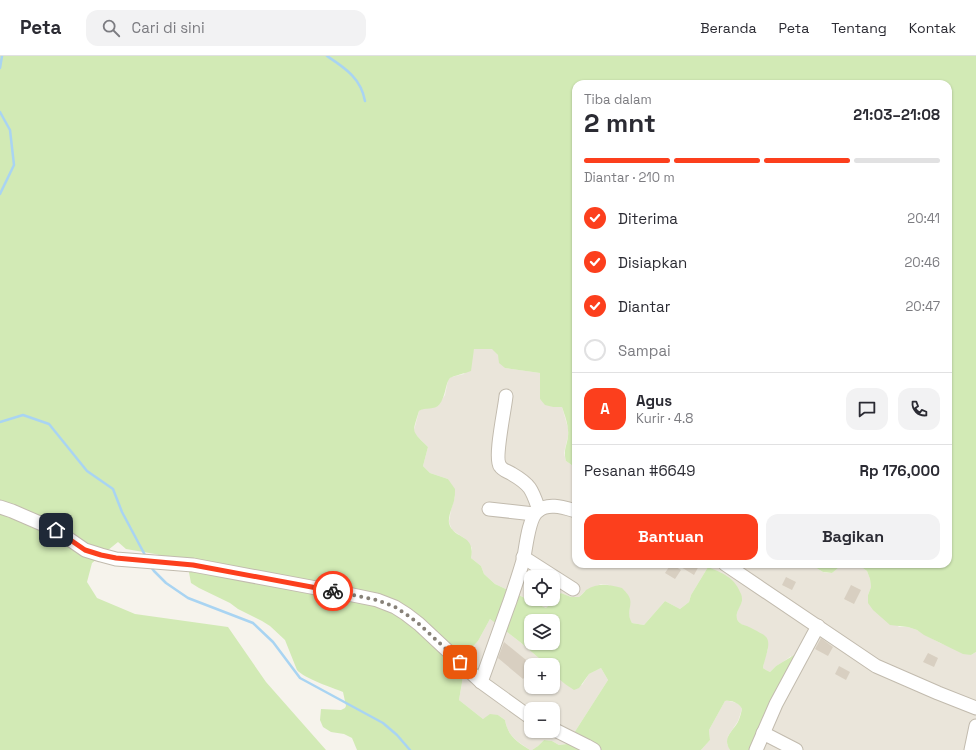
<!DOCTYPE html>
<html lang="id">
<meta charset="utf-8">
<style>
body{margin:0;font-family:"Space Grotesk",sans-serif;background:#f2f2f3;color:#2b2b33;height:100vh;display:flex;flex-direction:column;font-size:15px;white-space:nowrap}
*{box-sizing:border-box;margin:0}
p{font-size:13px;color:#7c7c81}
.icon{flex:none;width:22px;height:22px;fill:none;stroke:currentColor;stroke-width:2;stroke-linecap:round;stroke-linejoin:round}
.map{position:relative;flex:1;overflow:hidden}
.drawer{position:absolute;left:572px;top:24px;width:380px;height:488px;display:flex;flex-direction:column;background:#fff;border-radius:12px;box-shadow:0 1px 3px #0004}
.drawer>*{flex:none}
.buttons{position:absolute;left:524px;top:514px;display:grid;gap:8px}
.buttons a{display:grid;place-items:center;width:36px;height:36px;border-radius:8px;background:#fff;box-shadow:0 1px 3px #0004;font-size:20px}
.pin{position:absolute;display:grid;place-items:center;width:34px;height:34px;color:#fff;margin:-17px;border-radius:8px;box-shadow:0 2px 6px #0006}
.courier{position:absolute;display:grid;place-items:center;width:40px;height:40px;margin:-20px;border:3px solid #fc3f1d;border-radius:50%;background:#fff;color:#222;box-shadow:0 1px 5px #0007}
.overview em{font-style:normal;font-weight:700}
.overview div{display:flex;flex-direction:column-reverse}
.overview{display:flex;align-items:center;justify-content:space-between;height:68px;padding:0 12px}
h1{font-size:26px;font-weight:700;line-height:30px}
.bar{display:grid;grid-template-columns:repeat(4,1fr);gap:6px 4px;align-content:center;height:48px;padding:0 12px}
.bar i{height:5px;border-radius:3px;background:#e1e1e2}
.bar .active{background:#fc3f1d}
.bar p{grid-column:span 4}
.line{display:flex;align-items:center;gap:10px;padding:0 12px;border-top:1px solid #e1e1e2}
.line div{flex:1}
.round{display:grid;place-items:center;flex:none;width:42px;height:42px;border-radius:12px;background:#f2f2f3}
ol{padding:0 12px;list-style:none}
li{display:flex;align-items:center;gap:12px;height:44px}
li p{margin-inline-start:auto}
li .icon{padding:4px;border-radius:50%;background:#fc3f1d;color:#fff;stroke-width:4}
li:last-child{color:#7c7c81}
li i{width:22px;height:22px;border:2px solid #e1e1e2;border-radius:50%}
.cta{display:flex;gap:8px;margin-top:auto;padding:8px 12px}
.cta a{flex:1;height:46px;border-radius:12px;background:#fc3f1d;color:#fff;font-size:16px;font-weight:700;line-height:46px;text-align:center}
.cta a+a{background:#f2f2f3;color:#2b2b33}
header{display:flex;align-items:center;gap:24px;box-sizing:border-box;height:56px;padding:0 20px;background:#fff;border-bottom:1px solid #e1e1e2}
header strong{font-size:19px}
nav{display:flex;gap:22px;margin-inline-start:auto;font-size:14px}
.search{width:280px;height:36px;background:#f2f2f3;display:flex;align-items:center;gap:10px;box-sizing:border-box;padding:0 14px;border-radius:12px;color:#7c7c81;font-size:15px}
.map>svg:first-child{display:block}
.residential{fill:#eae5da;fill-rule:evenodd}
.green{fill:#d2eab5;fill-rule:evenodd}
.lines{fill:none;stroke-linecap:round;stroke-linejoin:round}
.stream{stroke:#a9d4f2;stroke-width:2.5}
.building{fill:#d8cfc1}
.minor-casing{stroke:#c2bbae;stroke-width:15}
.minor{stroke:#fff;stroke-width:13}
.done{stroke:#878178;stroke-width:4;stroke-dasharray:0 7.2}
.route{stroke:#fc3f1d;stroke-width:5}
</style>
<header>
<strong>Peta</strong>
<div class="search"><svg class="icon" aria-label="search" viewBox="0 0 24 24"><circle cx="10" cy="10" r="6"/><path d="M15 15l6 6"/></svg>Cari di sini</div>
<nav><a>Beranda</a><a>Peta</a><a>Tentang</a><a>Kontak</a></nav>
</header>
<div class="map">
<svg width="976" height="694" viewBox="0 0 976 694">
<rect width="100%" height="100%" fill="#f6f3ec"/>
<!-- residential -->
<g class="residential">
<path d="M474 293H493L498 299 505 312 540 317V343L553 351H562L568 372V380L564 397 566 405 576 412V508H810L823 516 827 517H832L843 508H857L867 515 870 523 871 531 868 539 899 571H908L917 574 940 587 971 599 976 596V694H761L789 638 791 600 783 606 776 610 770 616 766 614 763 612 764 605 768 593 745 570 741 568 738 565 736 561 738 553 742 545 708 511 691 539 689 546 680 553 665 545 644 569 632 567 630 563 629 559 630 547 609 529 601 528 585 535 579 541H571L561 537 546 552 495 528 484 518 481 510 471 502 472 492 464 482 452 474 449 466 451 454 455 441 448 423 430 417 423 410 428 391 415 378 414 374 419 355 422 353 438 350 445 339 448 324 451 321 464 318ZM531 521H553V543H531Z"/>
<path d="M490 563 520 586 547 609H531V631H553V615L555 617 582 629 589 618 601 612 608 624 567 688 559 689 552 685 544 684 538 690 532 694H530L517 685 511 679 507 672 505 664 498 659 483 663 459 644 467 597 478 585ZM531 653H553V675H531Z"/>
<polygon points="725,645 729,645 737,647 740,650 742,653 738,665 728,680 727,688 730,694 701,694 710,684 709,674"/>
</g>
<!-- green -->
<g class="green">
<path d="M0 0H976V596L971 599 963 598 924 579 917 574 908 571 890 569 873 554 868 547V539L871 531 870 523 867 515 857 508H948V28H576V412L566 405C563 394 567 390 568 380 569 370 565 360 562 351H553L545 349 540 343V317L505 312 499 307 498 299 492 293H474L471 315C466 317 453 320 450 322 445 327 446 341 439 349 435 354 425 351 419 355 412 378 411 374 428 391L423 410 430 417 448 423 455 433C455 437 455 441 454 445 452 452 448 460 449 467 453 484 476 477 471 502L481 510 484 518 495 528 546 552 561 537 571 541H579C582 539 584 536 586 534 599 526 609 529 622 532 625 535 629 539 630 543 632 551 626 557 632 567L644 569 665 545 680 553 689 546 691 539 708 511C722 517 734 521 740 536 742 539 742 542 742 545 740 552 734 558 738 565 741 569 745 569 749 571 752 572 754 574 757 575 760 577 763 578 765 580 773 586 764 603 763 612L766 614 770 616 776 610 796 598 789 638 761 694H730C722 682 732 676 738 666 740 662 741 657 742 653 739 647 732 644 725 645L709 674 710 684 701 694H532L538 690 544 684 552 685 559 689 567 688 608 624 601 612 589 618 579 632 574 634C568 630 557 623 554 616 553 614 553 611 553 609H547L520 586 490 563 478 585 467 597 459 644 483 663 490 658 498 659 505 664C508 680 516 685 530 694H357L352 682 344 678 331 676 323 671 320 664 321 653 341 654 345 652 346 650 343 636C331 631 305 623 297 614L285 584 270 570 262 565 238 553 230 547 199 532 191 527 187 506 155 498 126 493 118 486 92 507 87 526 97 542 135 558 228 571 266 626 326 694H0ZM531 565H553V587H531Z"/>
<polygon points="810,508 843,508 832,517 823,516"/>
</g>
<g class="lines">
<!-- stream -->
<g class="stream">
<path d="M327 0C345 12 361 22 365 45"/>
<polyline points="0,12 2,0"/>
<polyline points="0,56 10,74 14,109 0,138"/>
<polyline points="0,366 23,359 49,368 87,415 113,433 122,456 146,501"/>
<polyline points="151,511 154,515 166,527 188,542 253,567 273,586 300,622 383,667 397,679 410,694"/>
</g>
</g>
<!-- building -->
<g class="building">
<polygon points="671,508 681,514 675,523 665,517"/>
<polygon points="676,508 700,508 694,519"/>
<polygon points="786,521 796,526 792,534 782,529"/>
<polygon points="851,529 861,534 854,548 844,543"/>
<polygon points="821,582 833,591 828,600 815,593"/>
<polygon points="504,586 531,608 531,614 523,623 498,602"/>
<polygon points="928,597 938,602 934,611 923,606"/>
<polygon points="839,610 850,616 846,624 835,618"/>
</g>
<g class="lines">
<!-- minor casing -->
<g class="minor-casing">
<g id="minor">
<path d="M506 340C505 352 494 402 500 410 503 415 508 415 512 418 531 429 532 434 539 454"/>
<polyline points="0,451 12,455 56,474 85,494 101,499 116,503 193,509 343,537 377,544 395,551 406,558 419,568 481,626 531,662"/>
<polyline points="489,453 534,458"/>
<polyline points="523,501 573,533"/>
<polyline points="725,508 876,610 938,637 976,652"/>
<path d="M481 626C491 599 500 572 510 545 515 530 520 516 524 501 526 490 529 461 538 455 548 446 565 452 576 455"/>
<polyline points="553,673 587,690 594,694"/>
<polyline points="763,677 796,694"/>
<polyline points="756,694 776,648 818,570"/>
<polyline points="971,694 976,670"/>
</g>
</g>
<!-- minor -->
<use href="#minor" class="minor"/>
</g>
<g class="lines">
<!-- done -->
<polyline class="done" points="333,535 377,544 395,551 406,558 419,568 460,606"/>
<!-- route -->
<polyline class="route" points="56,474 85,494 101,499 116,502 193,509 333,535"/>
</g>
</svg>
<div class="buttons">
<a><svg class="icon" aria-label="locate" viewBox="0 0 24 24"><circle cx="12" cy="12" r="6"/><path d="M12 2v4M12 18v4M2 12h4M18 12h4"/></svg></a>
<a><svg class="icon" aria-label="layers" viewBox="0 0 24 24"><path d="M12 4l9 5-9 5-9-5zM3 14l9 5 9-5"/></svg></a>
<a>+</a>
<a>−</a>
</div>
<div class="pin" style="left:460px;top:606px;background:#ea580c"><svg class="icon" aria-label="bag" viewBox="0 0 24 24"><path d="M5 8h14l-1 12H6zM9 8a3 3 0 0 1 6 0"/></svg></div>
<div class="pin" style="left:56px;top:474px;background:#1f2937"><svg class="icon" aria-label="home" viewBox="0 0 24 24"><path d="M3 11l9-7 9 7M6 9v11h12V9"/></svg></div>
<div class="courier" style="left:333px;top:535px"><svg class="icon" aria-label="bike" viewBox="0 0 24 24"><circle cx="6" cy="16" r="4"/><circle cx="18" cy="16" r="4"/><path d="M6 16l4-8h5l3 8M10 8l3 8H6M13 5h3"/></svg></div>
<section class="drawer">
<div class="overview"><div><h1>2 mnt</h1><p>Tiba dalam</p></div><em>21:03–21:08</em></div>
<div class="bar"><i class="active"></i><i class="active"></i><i class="active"></i><i></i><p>Diantar · 210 m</p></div>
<ol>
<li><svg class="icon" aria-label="check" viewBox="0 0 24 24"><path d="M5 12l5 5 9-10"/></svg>Diterima<p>20:41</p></li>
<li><svg class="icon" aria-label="check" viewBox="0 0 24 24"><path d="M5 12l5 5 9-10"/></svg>Disiapkan<p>20:46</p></li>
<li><svg class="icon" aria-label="check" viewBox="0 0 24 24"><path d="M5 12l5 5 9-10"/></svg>Diantar<p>20:47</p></li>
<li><i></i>Sampai</li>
</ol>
<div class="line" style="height:72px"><b class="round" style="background:#fc3f1d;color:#fff">A</b><div><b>Agus</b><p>Kurir · 4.8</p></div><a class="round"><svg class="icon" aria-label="chat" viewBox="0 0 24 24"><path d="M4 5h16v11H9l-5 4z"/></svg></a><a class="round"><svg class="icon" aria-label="phone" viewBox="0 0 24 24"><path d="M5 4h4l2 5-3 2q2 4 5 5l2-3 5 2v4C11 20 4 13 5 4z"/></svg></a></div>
<div class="line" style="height:52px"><div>Pesanan #6649</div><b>Rp 176,000</b></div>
<div class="cta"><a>Bantuan</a><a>Bagikan</a></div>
</section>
</div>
